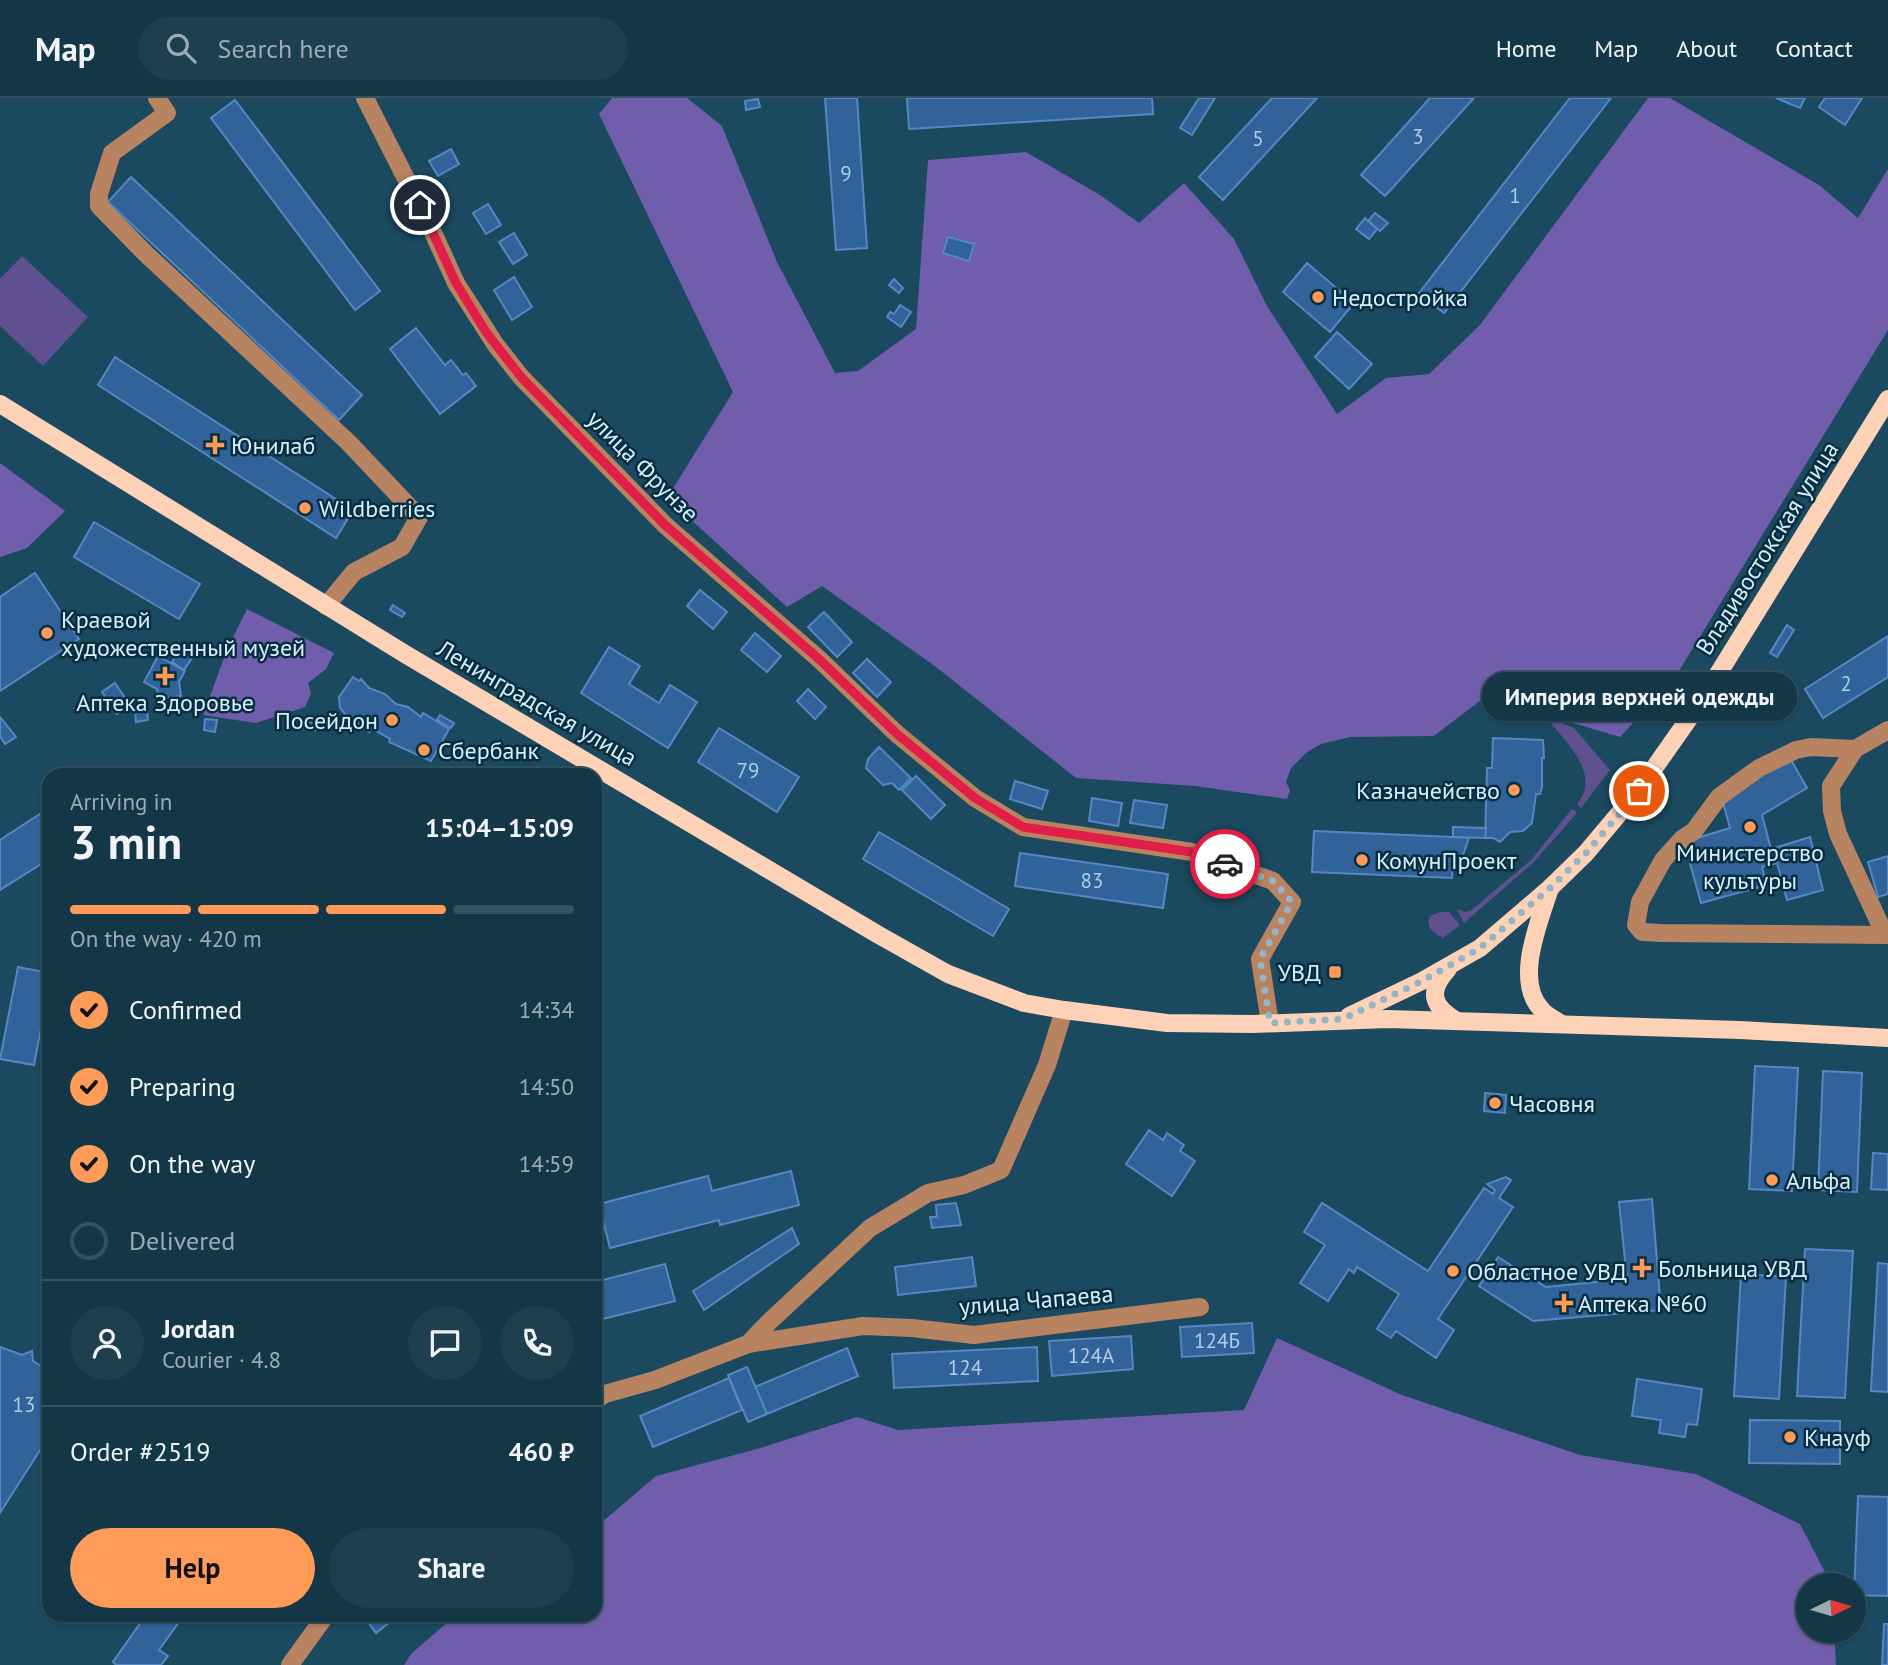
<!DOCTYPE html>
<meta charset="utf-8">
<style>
body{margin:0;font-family:"PT Sans",sans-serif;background:#1d3f4e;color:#f1f3f6;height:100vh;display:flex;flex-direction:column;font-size:26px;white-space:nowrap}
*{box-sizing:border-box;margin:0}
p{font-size:23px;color:#9dacb4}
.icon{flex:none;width:38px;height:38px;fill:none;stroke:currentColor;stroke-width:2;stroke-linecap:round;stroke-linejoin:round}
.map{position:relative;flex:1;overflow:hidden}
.panel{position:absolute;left:42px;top:670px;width:560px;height:854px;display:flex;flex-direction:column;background:#143747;border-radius:21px;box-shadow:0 2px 5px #0004,0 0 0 2px #335160}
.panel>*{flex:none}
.needle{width:46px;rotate:85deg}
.controls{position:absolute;left:1796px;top:1475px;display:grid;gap:14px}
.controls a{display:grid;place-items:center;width:70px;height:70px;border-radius:50%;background:#143747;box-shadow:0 2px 5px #0004,0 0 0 2px #335160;font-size:35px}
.pin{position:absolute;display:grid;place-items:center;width:60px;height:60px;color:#fff;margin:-30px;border:4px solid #fff;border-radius:50%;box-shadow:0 2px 7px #0007}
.courier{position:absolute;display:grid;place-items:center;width:70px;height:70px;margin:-35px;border:5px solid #e11d48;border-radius:50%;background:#fff;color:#222;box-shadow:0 2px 9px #0007}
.bubble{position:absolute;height:49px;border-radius:24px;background:#143747;box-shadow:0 2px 5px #0004,0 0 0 2px #335160;font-size:23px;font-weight:800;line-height:49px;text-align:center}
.overview em{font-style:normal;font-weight:800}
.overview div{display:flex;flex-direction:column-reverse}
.overview{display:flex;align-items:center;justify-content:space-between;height:119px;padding:0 28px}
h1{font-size:46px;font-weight:800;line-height:52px}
.bar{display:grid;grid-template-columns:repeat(4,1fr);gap:10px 7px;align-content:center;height:84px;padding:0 28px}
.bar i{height:9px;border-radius:5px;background:#335160}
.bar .selected{background:#fe9b59}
.bar p{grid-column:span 4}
.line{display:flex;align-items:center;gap:18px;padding:0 28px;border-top:2px solid #335160}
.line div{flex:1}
.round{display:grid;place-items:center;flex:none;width:74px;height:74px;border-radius:37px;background:#1d3f4e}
ol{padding:0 28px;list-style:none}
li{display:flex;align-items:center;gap:21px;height:77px}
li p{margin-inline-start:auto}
li .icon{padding:7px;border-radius:50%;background:#fe9b59;color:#111;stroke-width:4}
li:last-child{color:#9dacb4}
li i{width:38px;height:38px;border:4px solid #335160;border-radius:50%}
.action{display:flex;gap:14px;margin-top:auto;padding:14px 28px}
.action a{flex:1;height:80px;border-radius:42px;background:#fe9b59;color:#111;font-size:28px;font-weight:800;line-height:80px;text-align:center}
.action a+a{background:#1d3f4e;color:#f1f3f6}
header{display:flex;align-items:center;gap:42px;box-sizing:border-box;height:98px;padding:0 35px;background:#143747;border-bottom:2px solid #335160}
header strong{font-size:33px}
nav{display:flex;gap:38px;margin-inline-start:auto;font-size:24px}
.search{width:490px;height:63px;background:#1d3f4e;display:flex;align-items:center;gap:18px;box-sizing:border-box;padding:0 24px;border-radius:38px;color:#9dacb4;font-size:26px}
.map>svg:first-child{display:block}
.green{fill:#5f518f}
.forest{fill:#705eac}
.building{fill:#31639a;stroke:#5588c2;stroke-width:2}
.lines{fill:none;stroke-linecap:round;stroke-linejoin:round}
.minor{stroke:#b88361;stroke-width:18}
.major{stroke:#fed2b7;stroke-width:18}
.done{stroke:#95b5c6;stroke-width:7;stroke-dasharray:0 12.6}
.route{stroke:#e11d48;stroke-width:9}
.poi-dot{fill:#fe9b59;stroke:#072e3f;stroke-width:2.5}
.labels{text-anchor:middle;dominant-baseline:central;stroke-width:5;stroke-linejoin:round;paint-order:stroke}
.number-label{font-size:21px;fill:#aecce4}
.poi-label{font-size:24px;fill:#d7effd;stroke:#072e3f;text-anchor:start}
.street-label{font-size:24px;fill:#d7effd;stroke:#072e3f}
</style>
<header>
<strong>Map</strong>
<div class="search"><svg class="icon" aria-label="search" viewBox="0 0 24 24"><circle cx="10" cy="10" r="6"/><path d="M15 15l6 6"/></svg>Search here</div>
<nav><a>Home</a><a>Map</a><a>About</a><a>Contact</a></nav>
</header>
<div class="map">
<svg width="1888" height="1567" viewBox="0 0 1888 1567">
<rect width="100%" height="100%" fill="#1b495f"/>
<!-- green -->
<g class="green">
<polygon points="22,158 88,219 43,268 0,228 0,181"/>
<path d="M1545 618 1574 630 1610 672 1581 710 1577 706C1603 675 1563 642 1545 618Z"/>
<polygon points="1572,711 1577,715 1533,765 1464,825 1457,811 1464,814 1470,813 1531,762"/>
<path d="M1440 814H1449L1460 827 1443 840C1434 835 1425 830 1430 818Z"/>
</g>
<!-- forest -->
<g class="forest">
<polygon points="612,0 687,0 722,28 777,164 835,275 858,273 916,231 928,62 1026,54 1100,97 1139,125 1184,85 1234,141 1267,208 1337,316 1386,280 1429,276 1480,227 1648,0 1670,0 1819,87 1858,120 1888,71 1888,232 1674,581 1620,639 1485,599 1434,638 1350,639 1321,646 1306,655 1291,670 1286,684 1290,692 1287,701 1195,688 1076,680 936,569 822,488 787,509 667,400 733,294 599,16"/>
<polygon points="0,365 65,413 27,450 0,459"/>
<polygon points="247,511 334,555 326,571 308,585 311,596 305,609 256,625 203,617 227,552"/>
<polygon points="1277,1240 1402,1297 1580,1357 1696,1376 1800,1426 1829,1482 1830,1487 1808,1488 1808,1533 1834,1533 1836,1567 404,1567 412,1555 456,1517 595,1517 595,1430 656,1378 757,1351 857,1319 898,1332 1244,1312"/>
</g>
<!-- building -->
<g class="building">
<polygon points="825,0 857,0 867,150 836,152"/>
<polygon points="907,0 1152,0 1153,16 909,31"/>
<polygon points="1199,0 1215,0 1192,37 1180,30"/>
<polygon points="1272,0 1317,0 1223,102 1199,79"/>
<polygon points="1430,0 1474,0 1385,98 1361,77"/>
<polygon points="1570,0 1611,0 1444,215 1419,195"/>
<polygon points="1776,0 1805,0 1800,10"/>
<polygon points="1825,0 1862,0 1845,27 1819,9"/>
<polygon points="758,1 760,9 746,12 745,3"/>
<polygon points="235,2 380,193 355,212 211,20"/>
<polygon points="451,51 459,66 438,78 429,63"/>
<polygon points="131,79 362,297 339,322 108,104"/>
<polygon points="488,106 501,127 486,136 473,115"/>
<polygon points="1375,115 1388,125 1380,133 1368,123"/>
<polygon points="1365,120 1377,131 1369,141 1356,131"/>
<polygon points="514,135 527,157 513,166 499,144"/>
<polygon points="948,139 974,146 969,163 943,155"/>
<polygon points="1307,165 1354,205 1330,234 1283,194"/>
<polygon points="514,179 532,209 512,222 494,192"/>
<polygon points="894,181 903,190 899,195 889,187"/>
<polygon points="900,207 911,214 901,229 887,219 890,214 894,216"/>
<polygon points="416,230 445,267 451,262 463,277 466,275 476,288 440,316 390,251"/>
<polygon points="1337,234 1372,266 1349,291 1315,259"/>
<polygon points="115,259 353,412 336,440 98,287"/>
<polygon points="94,424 200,486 179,521 74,459"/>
<polygon points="35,475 79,541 0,593 0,499"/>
<polygon points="700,492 727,514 713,531 687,508"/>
<polygon points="393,507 405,515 402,519 390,512"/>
<polygon points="824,514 852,544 837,559 808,529"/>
<polygon points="1787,527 1794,532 1777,559 1770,555"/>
<polygon points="755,535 781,558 767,574 741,552"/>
<polygon points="1888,538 1888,579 1823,620 1805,591"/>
<polygon points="609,549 640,568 629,586 659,605 670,587 697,604 668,650 581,595"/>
<polygon points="180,552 192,560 184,572 172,564"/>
<polygon points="158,558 185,573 179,584 181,598 159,601 157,591 144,584"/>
<polygon points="867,561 891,584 877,599 853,575"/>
<polygon points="353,579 359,583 361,581 369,590 385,596 396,606 408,609 421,619 423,615 449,631 431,663 389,644 390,641 371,630 369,634 346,617 340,610 339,599"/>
<polygon points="115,585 130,607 117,616 102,594"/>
<polygon points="808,591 826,609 815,621 797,603"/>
<polygon points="147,611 148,622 136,624 135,612"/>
<polygon points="440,617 454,625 451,630 437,622"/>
<polygon points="0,619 16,639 5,646 0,638"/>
<polygon points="205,621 217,622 215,634 204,632"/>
<polygon points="304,623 316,625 315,632 303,630"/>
<polygon points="719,630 799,679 777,714 698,664"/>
<polygon points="1493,640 1543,642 1544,660 1542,660 1542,689 1540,696 1536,696 1532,725 1523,733 1510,734 1500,744 1493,740 1485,740 1487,670 1492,670"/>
<polygon points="879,649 911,680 899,692 892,685 883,687 866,670 868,661"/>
<polygon points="1790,660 1807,690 1762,717 1771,751 1810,739 1823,792 1787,802 1777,765 1762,769 1767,787 1701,805 1684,744 1730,730 1722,701"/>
<polygon points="916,678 945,707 931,721 902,692"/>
<polygon points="1015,683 1048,693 1042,711 1010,701"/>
<polygon points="1092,700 1122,705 1118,728 1089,723"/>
<polygon points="1134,702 1167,707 1163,730 1130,725"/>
<polygon points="49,710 49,761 0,792 0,742"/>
<polygon points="1453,729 1486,730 1485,740 1453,739"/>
<polygon points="1314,733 1453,739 1469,740 1463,757 1463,763 1453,763 1452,780 1312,774"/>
<polygon points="879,734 1009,811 993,838 863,761"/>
<polygon points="1020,755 1168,776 1163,810 1015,788"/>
<polygon points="1888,758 1888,796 1878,799 1868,764"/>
<polygon points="18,869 49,875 49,889 34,967 0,961"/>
<polygon points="1755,968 1798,970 1792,1093 1749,1091"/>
<polygon points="1823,973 1862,975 1857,1094 1818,1092"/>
<polygon points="1485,995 1506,997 1505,1015 1484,1013"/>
<polygon points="1149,1032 1163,1042 1167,1035 1184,1047 1180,1053 1195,1063 1172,1098 1126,1066"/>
<polygon points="1873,1055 1888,1056 1888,1092 1871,1091"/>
<polygon points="791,1073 799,1107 720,1127 719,1122 610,1150 599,1106 708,1078 712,1093"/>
<polygon points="1506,1079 1511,1082 1499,1100 1513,1109 1438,1221 1454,1232 1436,1260 1396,1233 1391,1240 1377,1231 1399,1196 1357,1169 1354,1175 1349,1171 1328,1203 1300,1185 1325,1147 1304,1134 1322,1105 1428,1173 1484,1090 1493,1096 1495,1092 1487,1086"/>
<polygon points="1652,1101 1661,1212 1533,1223 1479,1188 1498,1159 1546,1189 1627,1181 1619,1104"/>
<polygon points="956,1105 961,1127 932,1130 930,1119 937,1119 936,1107"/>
<polygon points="792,1130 799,1146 704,1212 693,1193"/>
<polygon points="1805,1151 1853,1153 1845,1300 1797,1298"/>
<polygon points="972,1159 976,1188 898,1197 895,1169"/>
<polygon points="1878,1165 1888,1166 1888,1294 1871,1293"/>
<polygon points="665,1166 675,1203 595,1223 595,1184"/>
<polygon points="1741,1176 1786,1179 1779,1301 1734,1298"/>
<polygon points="1252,1225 1254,1255 1182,1259 1180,1229"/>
<polygon points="1131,1238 1133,1271 1052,1278 1049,1243"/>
<polygon points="0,1249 22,1257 32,1253 33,1263 49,1273 49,1338 0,1415"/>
<polygon points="1037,1249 1038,1283 894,1290 892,1256"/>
<polygon points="847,1250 858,1278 767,1316 755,1289"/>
<polygon points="747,1269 767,1316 748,1324 728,1277"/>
<polygon points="729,1280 742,1312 653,1349 640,1318"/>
<polygon points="1637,1281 1702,1291 1697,1327 1687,1326 1685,1339 1659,1335 1661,1322 1632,1318"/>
<polygon points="1750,1322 1840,1323 1840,1366 1749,1365"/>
<polygon points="1858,1398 1888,1399 1888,1498 1854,1497"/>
<polygon points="146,1517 184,1517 159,1552 168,1558 161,1567 116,1567 113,1564"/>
<polygon points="363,1517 399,1517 376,1535"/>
<polygon points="1884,1526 1888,1526 1888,1567 1882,1567"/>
</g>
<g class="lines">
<!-- minor -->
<g class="minor">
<polyline points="157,0 167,15 112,55 99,96 99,108 146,156 349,345 419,419 402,449 354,474 326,508"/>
<polyline points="365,0 431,130 456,185 495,246 521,279 665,427 819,561 897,636 975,700 1023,729 1192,754 1273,783 1292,804 1260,861 1270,925"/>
<polyline points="1855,651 1811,649 1796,652 1759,670 1719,699 1694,733 1682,741 1663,762 1640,804 1636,827 1642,834 1661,835 1888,837"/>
<polyline points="1885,837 1838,736 1832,713 1831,688 1855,651 1888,632"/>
<polyline points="748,1246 768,1225 870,1130 928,1095 964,1087 1001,1072 1047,967 1064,912"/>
<polyline points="595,1303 605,1296 655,1282 748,1246 863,1228 912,1230 974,1237 1200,1209"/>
<polyline points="290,1567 326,1517"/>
</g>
<!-- major -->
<g class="major">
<polyline points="0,306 405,556 877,836 948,876 1024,905 1064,912 1167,925 1254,926 1388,921 1740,932 1888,940"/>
<path d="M1550 790C1540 822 1513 883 1542 912 1546 917 1554 921 1560 925"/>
<path d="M1448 871C1428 893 1431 908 1457 923"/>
<polyline points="1349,918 1422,883 1480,850 1550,790 1586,755 1638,693 1702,602 1888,301"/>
</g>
</g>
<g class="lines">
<!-- done -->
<polyline class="done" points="1225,766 1273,783 1292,804 1260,861 1270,925 1343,921 1422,883 1480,850 1550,790 1586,755 1639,693"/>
<!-- route -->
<polyline class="route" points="420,107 456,185 486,234 521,279 665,427 819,561 897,636 975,700 1023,729 1192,754 1225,766"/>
</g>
<!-- markers -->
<g class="poi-dot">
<circle cx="1318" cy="199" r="7"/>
<path d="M211.5 336.5h7v7h7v7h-7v7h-7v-7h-7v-7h7z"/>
<circle cx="305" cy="410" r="7"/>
<circle cx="47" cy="535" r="7"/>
<path d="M161.5 567.5h7v7h7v7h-7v7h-7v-7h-7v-7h7z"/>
<circle cx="392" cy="622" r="7"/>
<circle cx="424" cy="652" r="7"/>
<circle cx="1514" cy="692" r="7"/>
<circle cx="1750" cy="729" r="7"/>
<circle cx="1362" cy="762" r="7"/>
<rect x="1328" y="867" width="14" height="14" rx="3.5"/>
<circle cx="1495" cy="1005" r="7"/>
<circle cx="1772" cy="1082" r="7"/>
<path d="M1638.5 1159.5h7v7h7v7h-7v7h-7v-7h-7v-7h7z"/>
<circle cx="1453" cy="1173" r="7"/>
<path d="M1560.5 1194.5h7v7h7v7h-7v7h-7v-7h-7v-7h7z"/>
<circle cx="1790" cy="1339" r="7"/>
</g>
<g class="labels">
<!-- number labels -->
<g class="number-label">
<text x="1418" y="38">3</text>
<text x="1258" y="40">5</text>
<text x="846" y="75">9</text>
<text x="1515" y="97">1</text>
<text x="1846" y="585">2</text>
<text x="748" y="672">79</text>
<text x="1092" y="782">83</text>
<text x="1217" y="1242">124Б</text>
<text x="1091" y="1257">124А</text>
<text x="965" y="1269">124</text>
<text x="24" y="1306">13</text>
</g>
<!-- poi labels -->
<g class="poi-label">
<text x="1332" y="199">Недостройка</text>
<text x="231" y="347">Юнилаб</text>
<text x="319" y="410">Wildberries</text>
<text x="61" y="521">Краевой<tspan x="61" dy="28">художественный музей</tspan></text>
<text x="165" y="604" text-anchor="middle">Аптека Здоровье</text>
<text x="378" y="622" text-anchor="end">Посейдон</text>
<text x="438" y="652">Сбербанк</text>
<text x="1500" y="692" text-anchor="end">Казначейство</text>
<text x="1750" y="754" text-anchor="middle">Министерство<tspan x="1750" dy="28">культуры</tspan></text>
<text x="1376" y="762">КомунПроект</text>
<text x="1321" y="874" text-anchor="end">УВД</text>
<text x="1509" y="1005">Часовня</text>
<text x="1786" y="1082">Альфа</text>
<text x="1658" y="1170">Больница УВД</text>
<text x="1467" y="1173">Областное УВД</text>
<text x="1578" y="1205">Аптека №60</text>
<text x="1804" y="1339">Кнауф</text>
</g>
<!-- street labels -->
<g class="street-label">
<text transform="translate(643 368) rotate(45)">улица Фрунзе</text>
<text transform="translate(1767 450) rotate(-58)">Владивостокская улица</text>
<text transform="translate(537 605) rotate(30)">Ленинградская улица</text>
<text transform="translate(1036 1202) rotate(-5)">улица Чапаева</text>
</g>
</g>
</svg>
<div class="controls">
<a><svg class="needle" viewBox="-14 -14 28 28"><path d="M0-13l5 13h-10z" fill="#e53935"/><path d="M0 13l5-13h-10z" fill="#9dacb4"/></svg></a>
</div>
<div class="pin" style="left:1639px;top:693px;background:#ea580c"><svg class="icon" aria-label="bag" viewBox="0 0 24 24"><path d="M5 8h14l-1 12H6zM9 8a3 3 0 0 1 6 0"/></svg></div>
<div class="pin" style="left:420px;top:107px;background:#1f2937"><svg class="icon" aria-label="home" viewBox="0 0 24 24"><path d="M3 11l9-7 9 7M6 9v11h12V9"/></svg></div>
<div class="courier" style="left:1225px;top:766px"><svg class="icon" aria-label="car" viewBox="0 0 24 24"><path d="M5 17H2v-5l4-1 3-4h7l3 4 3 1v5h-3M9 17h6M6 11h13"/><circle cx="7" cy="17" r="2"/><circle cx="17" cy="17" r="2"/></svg></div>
<div class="bubble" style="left:1482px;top:574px;width:315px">Империя верхней одежды</div>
<section class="panel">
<div class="overview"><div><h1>3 min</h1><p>Arriving in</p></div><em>15:04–15:09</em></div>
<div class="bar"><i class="selected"></i><i class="selected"></i><i class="selected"></i><i></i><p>On the way · 420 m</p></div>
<ol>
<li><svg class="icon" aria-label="check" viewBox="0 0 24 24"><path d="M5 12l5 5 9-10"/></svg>Confirmed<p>14:34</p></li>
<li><svg class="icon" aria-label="check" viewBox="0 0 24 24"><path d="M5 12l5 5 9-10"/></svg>Preparing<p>14:50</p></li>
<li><svg class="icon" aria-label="check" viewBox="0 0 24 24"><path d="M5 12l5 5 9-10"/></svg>On the way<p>14:59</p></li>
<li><i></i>Delivered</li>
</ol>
<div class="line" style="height:126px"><a class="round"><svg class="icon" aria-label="person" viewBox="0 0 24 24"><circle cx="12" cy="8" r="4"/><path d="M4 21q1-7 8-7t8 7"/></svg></a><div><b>Jordan</b><p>Courier · 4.8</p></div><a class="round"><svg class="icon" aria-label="chat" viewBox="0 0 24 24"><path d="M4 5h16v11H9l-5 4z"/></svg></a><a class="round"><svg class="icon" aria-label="phone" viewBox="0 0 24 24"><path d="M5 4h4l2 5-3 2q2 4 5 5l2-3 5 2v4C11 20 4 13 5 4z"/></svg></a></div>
<div class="line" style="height:91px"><div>Order #2519</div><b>460 ₽</b></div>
<div class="action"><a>Help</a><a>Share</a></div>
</section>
</div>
